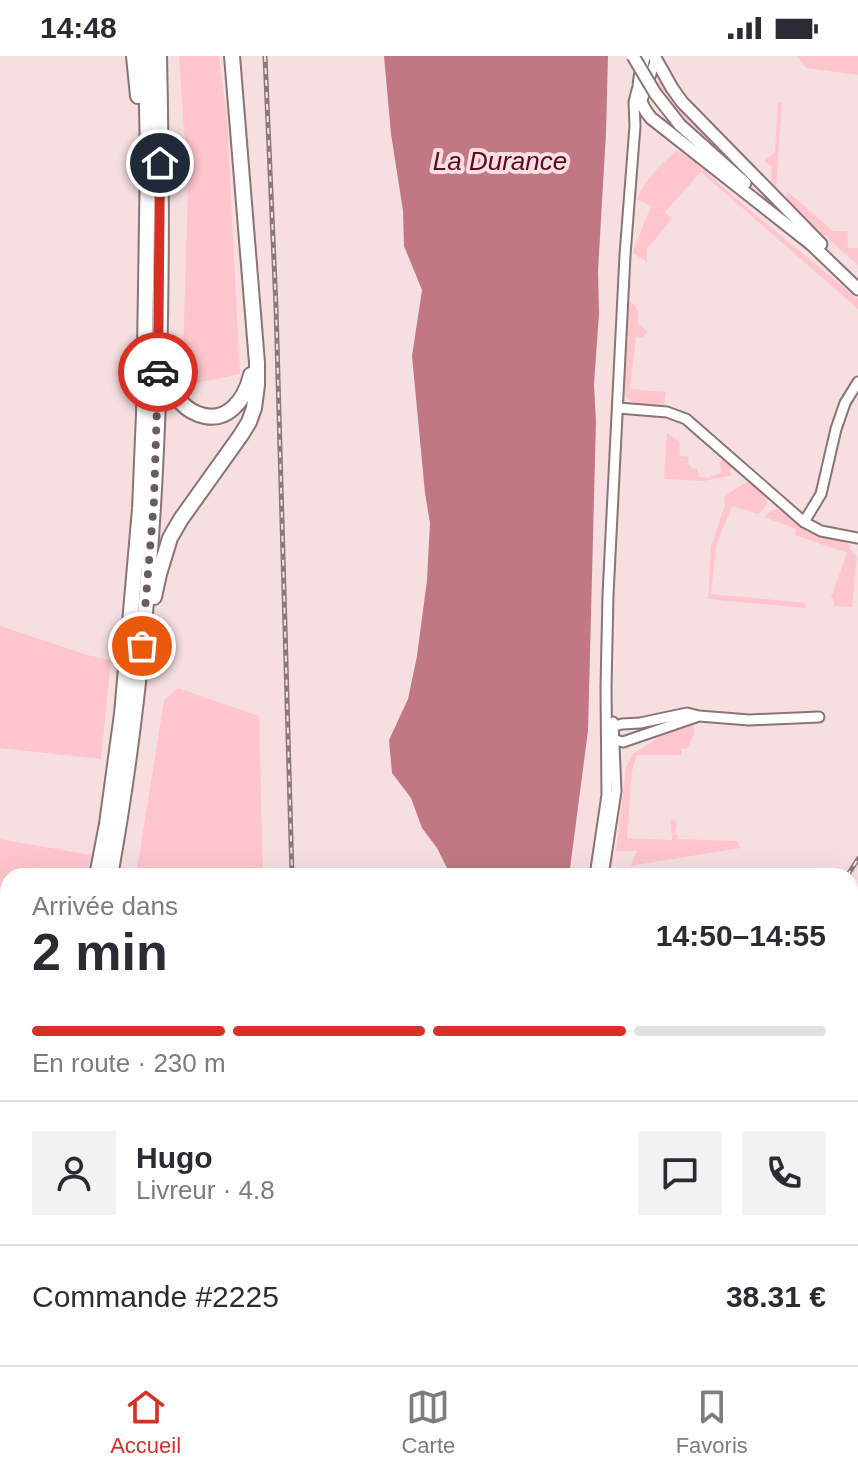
<!DOCTYPE html>
<html lang="fr">
<meta charset="utf-8">
<style>
body{margin:0;font-family:Arial,sans-serif;background:#f2f2f3;color:#2b2b33;height:100vh;display:flex;flex-direction:column;font-size:30px;white-space:nowrap}
*{box-sizing:border-box;margin:0}
p{font-size:26px;color:#7c7c81}
.icon{flex:none;width:44px;height:44px;fill:none;stroke:currentColor;stroke-width:2;stroke-linecap:round;stroke-linejoin:round}
.map{position:relative;flex:1;overflow:hidden}
.side{position:absolute;left:0px;top:812px;width:858px;height:498px;display:flex;flex-direction:column;background:#fff;border-radius:24px 24px 0 0;box-shadow:0 8px 32px #0002}
.side>*{flex:none}
.pin{position:absolute;display:grid;place-items:center;width:68px;height:68px;color:#fff;margin:-34px;border:4px solid #fff;border-radius:50%;box-shadow:0 2px 8px #0007}
.courier{position:absolute;display:grid;place-items:center;width:80px;height:80px;margin:-40px;border:6px solid #d93025;border-radius:50%;background:#fff;color:#222;box-shadow:0 2px 10px #0007}
.head em{font-style:normal;font-weight:600}
.head div{display:flex;flex-direction:column-reverse}
.head{display:flex;align-items:center;justify-content:space-between;height:136px;padding:0 32px}
h1{font-size:52px;font-weight:600;line-height:60px}
.bar{display:grid;grid-template-columns:repeat(4,1fr);gap:12px 8px;align-content:center;height:96px;padding:0 32px}
.bar i{height:10px;border-radius:6px;background:#e1e1e2}
.bar .current{background:#d93025}
.bar p{grid-column:span 4}
.line{display:flex;align-items:center;gap:20px;padding:0 32px;border-top:2px solid #e1e1e2}
.line div{flex:1}
.round{display:grid;place-items:center;flex:none;width:84px;height:84px;border-radius:0px;background:#f2f2f3}
.status{display:flex;justify-content:space-between;align-items:center;height:56px;padding:0 40px;background:#fff;direction:ltr}
.status svg{height:22px;fill:currentColor}
.dock{display:flex;justify-content:space-around;align-items:center;height:112px;border-top:2px solid #e1e1e2;background:#fff;font-size:22px;color:#7c7c81}
.dock a{display:grid;justify-items:center;gap:4px}
.dock .current{color:#d93025}
.map>svg:first-child{display:block}
.green{fill:#fec6cc}
.water{fill:#c17882}
.lines{fill:none;stroke-linecap:round;stroke-linejoin:round}
.stream{stroke:#c17882;stroke-width:2}
.minor-casing{stroke:#897476;stroke-width:13}
.major-casing{stroke:#897476;stroke-width:15}
.highway-casing{stroke:#897476;stroke-width:18}
.minor{stroke:#fff;stroke-width:9}
.major{stroke:#fff;stroke-width:11}
.highway{stroke:#fff;stroke-width:14}
.rail-casing{stroke:#89797a;stroke-width:5}
.rail{stroke:#f7dfe1;stroke-width:2;stroke-dasharray:6;stroke-linecap:butt}
.major-bridge-casing{stroke:#897476;stroke-width:15;stroke-linecap:butt}
.major-bridge{stroke:#fff;stroke-width:11}
.done{stroke:#6b5d5e;stroke-width:8;stroke-dasharray:0 14.4}
.route{stroke:#d93025;stroke-width:10}
.labels{text-anchor:middle;dominant-baseline:central;stroke-width:8;stroke-linejoin:round;paint-order:stroke}
.water-label{font-size:26px;font-style:italic;fill:#620623;stroke:#f7dfe1}
</style>
<div class="status"><b>14:48</b><svg viewBox="0 0 49 12"><path d="M0 12V9h3v3zM5 12V6h3v6zM10 12V3h3v9zM15 12V0h3v12zM26 1h20v11H26zM47 4h2v5h-2z"/></svg></div>
<div class="map">
<svg width="858" height="1309" viewBox="0 0 858 1309">
<rect width="100%" height="100%" fill="#f7dfe1"/>
<!-- green -->
<g class="green">
<polygon points="179,0 219,0 227,62 240,318 182,330 188,133"/>
<polygon points="797,0 858,0 858,19 806,12"/>
<polygon points="658,26 663,27 679,48 678,50 679,52 681,51 788,159 687,68 663,40 657,27"/>
<polygon points="778,46 782,46 776,131 771,126 772,111 764,105 775,96"/>
<path d="M677 94 694 105 733 140 858 243V253L701 116 665 156 672 163 647 193V206L633 197 634 192 651 150 637 143C645 123 661 108 677 94Z"/>
<polygon points="788,136 833,175 847,175 848,192 858,192 858,209 809,166 786,142"/>
<path d="M629 246C640 250 638 257 638 267L648 276 642 282 636 280 630 333 666 336 664 350C649 350 629 351 623 335L627 250Z"/>
<polygon points="667,377 680,386 679,400 689,401 688,407 693,413 697,413 699,421 711,422 711,420 721,417 720,407 723,403 732,411 729,415 732,418 730,420 703,425 664,423"/>
<path d="M749 424 768 440C768 449 765 452 758 458L732 450 716 490 711 538 806 547 805 552 708 543 711 490 725 449 724 442 728 438Z"/>
<path d="M777 453C794 460 806 477 824 482 834 484 840 482 850 489V493L857 501 852 551 834 550V543L831 541 847 497 795 479 796 473 764 461 772 454Z"/>
<polygon points="0,570 94,601 111,604 101,703 0,692"/>
<polygon points="178,632 259,660 263,820 136,820 164,644"/>
<polygon points="693,667 694,679 687,693 682,693 681,699 637,699 632,715 627,782 672,784 671,763 677,764 675,778 678,779 678,783 738,785 740,792 630,810 637,795 616,795 626,711 633,698 679,668"/>
<polygon points="0,783 91,799 86,820 8,820 8,865 0,864"/>
</g>
<!-- water -->
<g class="water">
<polygon points="384,0 608,0 606,77 598,215 599,258 594,328 596,365 588,675 569,820 451,820 437,792 422,772 411,742 392,717 389,684 408,643 417,600 427,524 430,467 425,437 412,300 422,234 404,190 403,155 391,78"/>
<polygon points="281,1302 427,1302 423,1309 275,1309"/>
</g>
<g class="lines">
<!-- stream -->
<polyline class="stream" points="476,1302 478,1309"/>
<!-- minor casing -->
<g class="minor-casing">
<g id="minor">
<polyline points="641,47 656,3"/>
<polyline points="618,352 667,356 686,363 804,466 821,475 858,482"/>
<polyline points="804,466 821,438 836,373 845,347 858,326"/>
<polyline points="611,671 622,668 640,667 687,657 699,660 749,664 819,661"/>
<polyline points="612,683 623,686 696,661"/>
<polyline points="595,820 607,739 606,631 608,539 625,199 635,70 634,46 637,34"/>
<polyline points="603,820 616,735 613,666"/>
<polyline points="0,1021 8,1024"/>
<polyline points="0,1258 8,1240"/>
<polyline points="855,1309 858,1269"/>
</g>
</g>
<!-- major casing -->
<g class="major-casing">
<g id="major">
<path d="M644 0C640 25 632 40 651 62L811 188 858 233"/>
<polyline points="654,0 672,32 682,46 821,188"/>
<polyline points="655,37 680,69 745,127"/>
</g>
</g>
<!-- highway casing -->
<g class="highway-casing">
<g id="highway">
<polyline points="134,0 138,40"/>
<path d="M166 293C169 309 169 327 178 342 183 350 190 355 198 358 227 369 245 344 251 319"/>
<polyline points="154,541 159,518 170,482 181,463 241,379 249,366 254,352 257,329 257,307 232,0"/>
<polyline points="97,820 107,768 122,658 140,453 144,358 148,102 146,0"/>
<path d="M110 820C159 550 165 274 159 0"/>
<polyline points="0,1174 8,1151"/>
<polyline points="0,1212 8,1190"/>
</g>
</g>
<!-- minor -->
<use href="#minor" class="minor"/>
<!-- major -->
<use href="#major" class="major"/>
<!-- highway -->
<use href="#highway" class="highway"/>
<!-- rail casing -->
<g class="rail-casing">
<g id="rail">
<polyline points="265,0 276,251 292,820"/>
<polyline points="847,820 858,803"/>
<polyline points="311,1302 311,1309"/>
</g>
</g>
<!-- rail -->
<use href="#rail" class="rail"/>
<!-- major-bridge casing -->
<g class="major-bridge-casing">
<polyline id="major-bridge" points="633,0 655,37"/>
</g>
<!-- major-bridge -->
<use href="#major-bridge" class="major-bridge"/>
</g>
<g class="lines">
<!-- done -->
<polyline class="done" points="142,590 154,445 158,316"/>
<!-- route -->
<polyline class="route" points="158,316 160,107"/>
</g>
<g class="labels">
<!-- water labels -->
<g class="water-label">
<text x="500" y="105">La Durance</text>
</g>
</g>
</svg>
<div class="pin" style="left:142px;top:590px;background:#ea580c"><svg class="icon" aria-label="bag" viewBox="0 0 24 24"><path d="M5 8h14l-1 12H6zM9 8a3 3 0 0 1 6 0"/></svg></div>
<div class="pin" style="left:160px;top:107px;background:#1f2937"><svg class="icon" aria-label="home" viewBox="0 0 24 24"><path d="M3 11l9-7 9 7M6 9v11h12V9"/></svg></div>
<div class="courier" style="left:158px;top:316px"><svg class="icon" aria-label="car" viewBox="0 0 24 24"><path d="M5 17H2v-5l4-1 3-4h7l3 4 3 1v5h-3M9 17h6M6 11h13"/><circle cx="7" cy="17" r="2"/><circle cx="17" cy="17" r="2"/></svg></div>
<section class="side">
<div class="head"><div><h1>2 min</h1><p>Arrivée dans</p></div><em>14:50–14:55</em></div>
<div class="bar"><i class="current"></i><i class="current"></i><i class="current"></i><i></i><p>En route · 230 m</p></div>
<div class="line" style="height:144px"><a class="round"><svg class="icon" aria-label="person" viewBox="0 0 24 24"><circle cx="12" cy="8" r="4"/><path d="M4 21q1-7 8-7t8 7"/></svg></a><div><b>Hugo</b><p>Livreur · 4.8</p></div><a class="round"><svg class="icon" aria-label="chat" viewBox="0 0 24 24"><path d="M4 5h16v11H9l-5 4z"/></svg></a><a class="round"><svg class="icon" aria-label="phone" viewBox="0 0 24 24"><path d="M5 4h4l2 5-3 2q2 4 5 5l2-3 5 2v4C11 20 4 13 5 4z"/></svg></a></div>
<div class="line" style="height:104px"><div>Commande #2225</div><b>38.31 €</b></div>
</section>
</div>
<nav class="dock">
<a class="current"><svg class="icon" aria-label="home" viewBox="0 0 24 24"><path d="M3 11l9-7 9 7M6 9v11h12V9"/></svg>Accueil</a>
<a><svg class="icon" aria-label="map" viewBox="0 0 24 24"><path d="M3 6l6-2 6 2 6-2v14l-6 2-6-2-6 2zM9 4v14M15 6v14"/></svg>Carte</a>
<a><svg class="icon" aria-label="saved" viewBox="0 0 24 24"><path d="M7 4h10v16l-5-4-5 4z"/></svg>Favoris</a>
</nav>
